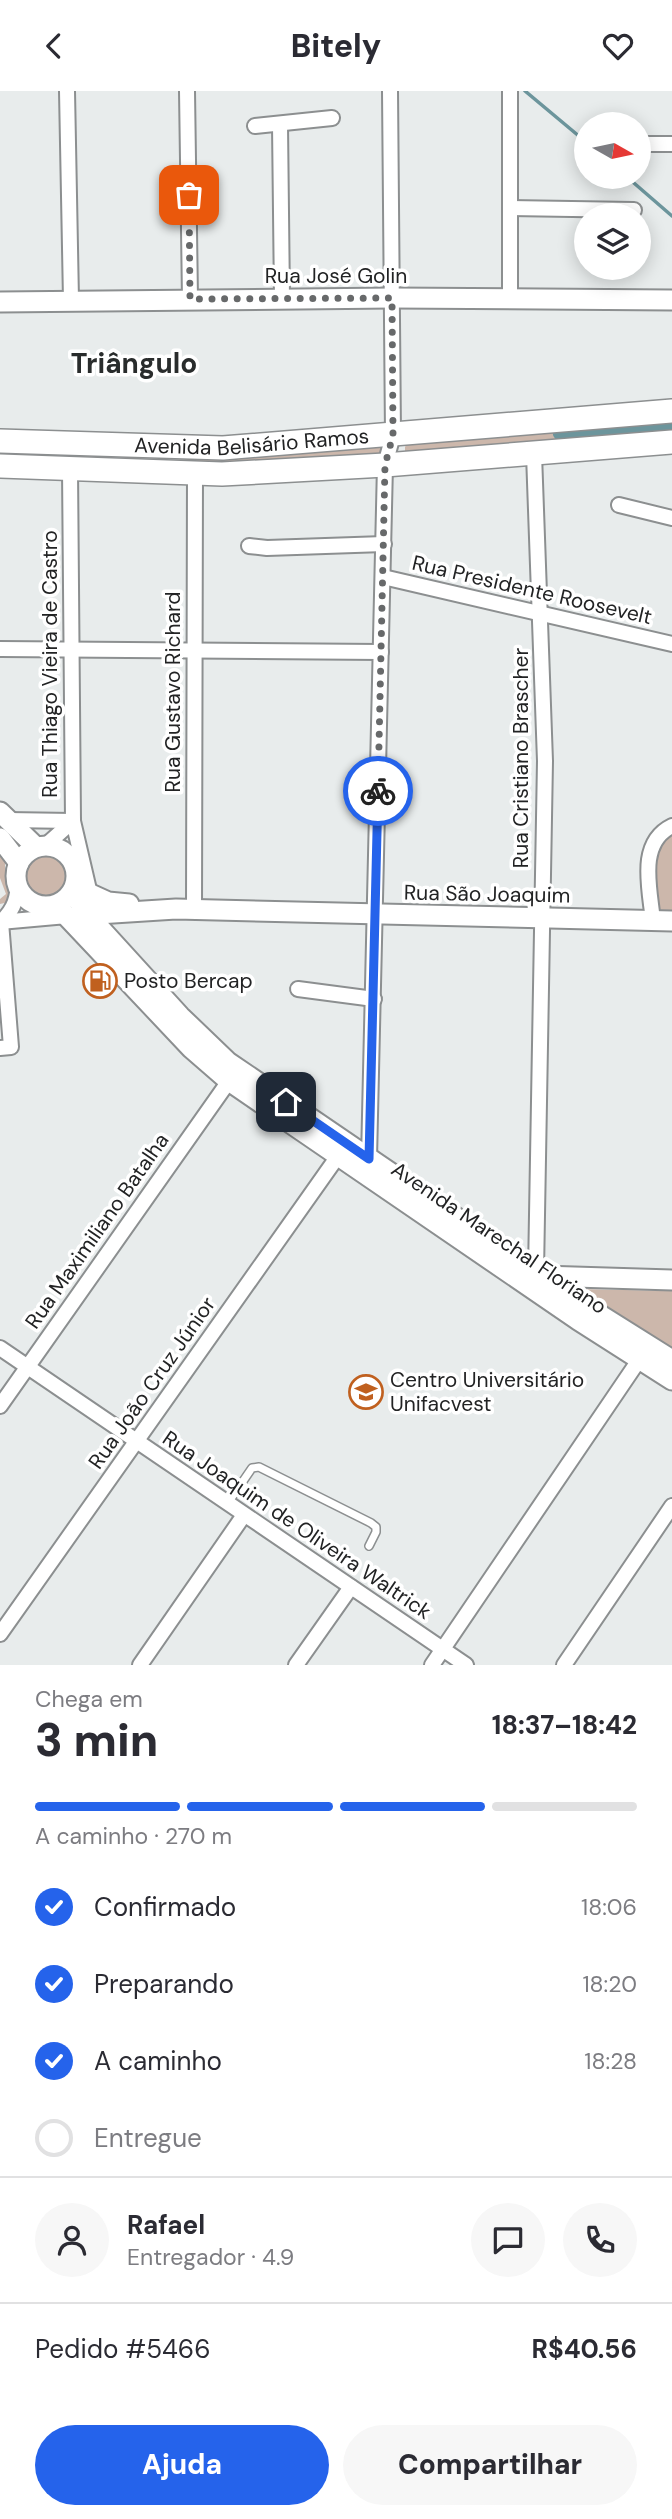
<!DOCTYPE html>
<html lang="pt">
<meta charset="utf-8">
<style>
body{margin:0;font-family:"DM Sans",sans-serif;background:#f7f7f7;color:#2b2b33;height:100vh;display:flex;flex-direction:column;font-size:26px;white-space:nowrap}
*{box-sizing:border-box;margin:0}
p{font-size:23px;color:#7c7c81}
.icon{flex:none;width:38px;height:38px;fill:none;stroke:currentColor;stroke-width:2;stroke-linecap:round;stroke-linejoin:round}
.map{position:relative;height:1574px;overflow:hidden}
.side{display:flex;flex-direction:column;background:#fff;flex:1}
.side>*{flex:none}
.needle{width:46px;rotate:99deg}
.fabs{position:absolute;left:574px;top:21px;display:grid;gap:14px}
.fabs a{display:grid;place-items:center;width:77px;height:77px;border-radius:50%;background:#fff;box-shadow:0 4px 18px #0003;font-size:35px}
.pin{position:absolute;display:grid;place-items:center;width:60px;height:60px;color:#fff;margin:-30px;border-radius:14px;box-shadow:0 4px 10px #0006}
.courier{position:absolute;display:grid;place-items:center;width:70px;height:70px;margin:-35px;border:5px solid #2563eb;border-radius:50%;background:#fff;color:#222;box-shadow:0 2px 9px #0007}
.summary em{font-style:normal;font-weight:800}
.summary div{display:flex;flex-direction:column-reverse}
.summary{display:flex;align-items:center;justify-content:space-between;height:119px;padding:0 35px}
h1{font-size:46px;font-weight:800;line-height:52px}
.bar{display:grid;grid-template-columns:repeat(4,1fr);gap:10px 7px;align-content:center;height:84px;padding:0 35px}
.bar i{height:9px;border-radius:5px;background:#e1e1e2}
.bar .selected{background:#2563eb}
.bar p{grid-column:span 4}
.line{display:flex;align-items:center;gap:18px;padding:0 35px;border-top:2px solid #e1e1e2}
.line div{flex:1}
.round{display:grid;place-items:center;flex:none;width:74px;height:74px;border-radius:37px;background:#f7f7f7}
ol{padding:0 35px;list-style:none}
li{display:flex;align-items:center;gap:21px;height:77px}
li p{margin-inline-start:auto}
li .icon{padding:7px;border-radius:50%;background:#2563eb;color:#fff;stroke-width:4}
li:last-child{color:#7c7c81}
li i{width:38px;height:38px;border:4px solid #e1e1e2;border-radius:50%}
.cta{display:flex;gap:14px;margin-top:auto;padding:14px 35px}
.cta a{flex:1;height:80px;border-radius:42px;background:#2563eb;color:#fff;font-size:28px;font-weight:800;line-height:80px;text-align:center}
.cta a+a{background:#f7f7f7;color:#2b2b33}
header{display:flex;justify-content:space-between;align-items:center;height:91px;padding:0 35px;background:#fff;font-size:32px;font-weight:800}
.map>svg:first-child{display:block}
.green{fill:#ccb7ab}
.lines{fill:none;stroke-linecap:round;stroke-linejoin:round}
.stream{stroke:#6c959c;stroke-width:3.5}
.river{stroke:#6c959c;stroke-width:21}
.lane-casing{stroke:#8c8f90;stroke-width:10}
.street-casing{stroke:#8c8f90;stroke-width:18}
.secondary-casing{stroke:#8c8f90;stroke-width:23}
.primary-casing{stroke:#8c8f90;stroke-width:26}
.lane{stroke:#fff;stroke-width:7}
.street{stroke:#fff;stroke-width:14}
.secondary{stroke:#fff;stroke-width:19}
.primary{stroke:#fff;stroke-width:23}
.done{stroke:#67696a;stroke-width:7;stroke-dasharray:0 12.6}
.route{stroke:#2563eb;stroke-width:9}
.labels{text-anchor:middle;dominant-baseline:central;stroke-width:7;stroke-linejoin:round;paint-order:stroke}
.street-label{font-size:21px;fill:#222324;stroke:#fff}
.poi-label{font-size:21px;fill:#222324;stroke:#fff;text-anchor:start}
.district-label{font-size:28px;font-weight:bold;fill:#292c2c;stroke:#fff}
</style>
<header><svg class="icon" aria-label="back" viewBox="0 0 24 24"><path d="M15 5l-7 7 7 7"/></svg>Bitely<svg class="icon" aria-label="heart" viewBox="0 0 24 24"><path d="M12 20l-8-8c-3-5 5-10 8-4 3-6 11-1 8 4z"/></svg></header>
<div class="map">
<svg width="672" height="1574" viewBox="0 0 672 1574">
<rect width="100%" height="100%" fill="#e8ecec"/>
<!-- green -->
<g class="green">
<polygon points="672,324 672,344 405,363 405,356 407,353"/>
<polygon points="385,356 384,369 185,379 0,370 0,363 159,370"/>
<polygon points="672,744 672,823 658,823 653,771 659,753"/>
<polygon points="0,763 5,767 5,786 12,802 9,811 0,813 0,808 6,803 0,787"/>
<circle cx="47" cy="786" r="22"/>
<polygon points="577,1198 672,1200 672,1259"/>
</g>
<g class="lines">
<!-- stream -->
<g class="stream">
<polyline points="525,0 586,51"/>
<polyline points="627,86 672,125"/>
</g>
<!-- river -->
<polyline class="river" points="563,341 672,336"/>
<!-- lane casing -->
<g class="lane-casing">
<polyline id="lane" points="228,1412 252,1377 259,1376 371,1432 376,1436 376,1441 369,1455"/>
</g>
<!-- street casing -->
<g class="street-casing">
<g id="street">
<polyline points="67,0 71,209"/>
<polyline points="187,0 190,208"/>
<polyline points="510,0 510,208"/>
<polyline points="280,34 282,208"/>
<polyline points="255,35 332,27"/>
<polyline points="639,53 672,53"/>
<polyline points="510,117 634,119"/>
<polyline points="534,363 545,670 536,1181"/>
<polyline points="70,378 73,730 90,803"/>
<polyline points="619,414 672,427"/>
<polyline points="249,455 267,457 384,453"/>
<polyline points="383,486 672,553"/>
<polyline points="0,558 381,561"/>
<polyline points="7,729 73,730"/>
<polyline points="45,755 73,730"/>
<polyline points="194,819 195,383"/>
<path d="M653 830C650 798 637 752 672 735"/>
<polyline points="0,831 67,825"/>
<path d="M1 831C12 820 16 812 18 796"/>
<polyline points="298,898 374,908"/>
<polyline points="0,957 11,956 1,831"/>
<polyline points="369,1068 385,374 393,344 390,0"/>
<polyline points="0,1257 466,1574"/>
<polyline points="0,1315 229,990"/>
<polyline points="0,1543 338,1065"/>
<polyline points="140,1574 244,1424"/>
<polyline points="296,1574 351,1496"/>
<polyline points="432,1574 639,1269"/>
<polyline points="564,1574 672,1415"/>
</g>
</g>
<!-- secondary casing -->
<g class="secondary-casing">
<g id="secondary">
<polyline points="0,211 392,207 672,209"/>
<polyline points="0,721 36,756"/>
<polyline points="0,747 19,772"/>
<circle cx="46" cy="785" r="30"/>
<polyline points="75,796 108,811 129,813"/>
<polyline points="72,801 88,824 180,925 228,971 586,1215 672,1269"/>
<polyline points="56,814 191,957 229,990 578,1229 672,1289"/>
<polyline points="82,824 176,818 672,830"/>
<polyline points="542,1185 672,1189"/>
</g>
</g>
<!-- primary casing -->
<g class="primary-casing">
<g id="primary">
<path id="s1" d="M0 350 223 357 672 320"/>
<polyline points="0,375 222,383 385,374 672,351"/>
</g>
</g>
<!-- lane -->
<use href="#lane" class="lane"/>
<!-- street -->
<use href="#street" class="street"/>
<!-- secondary -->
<use href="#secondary" class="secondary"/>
<!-- primary -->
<use href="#primary" class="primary"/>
</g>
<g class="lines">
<!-- done -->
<polyline class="done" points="189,104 190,208 392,207 393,344 385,374 378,700"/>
<!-- route -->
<polyline class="route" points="286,1011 369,1068 378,700"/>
</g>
<!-- icons -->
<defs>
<g id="fuel-ring" transform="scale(1.75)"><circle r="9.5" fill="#fff" stroke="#c0601f" stroke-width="1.5"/><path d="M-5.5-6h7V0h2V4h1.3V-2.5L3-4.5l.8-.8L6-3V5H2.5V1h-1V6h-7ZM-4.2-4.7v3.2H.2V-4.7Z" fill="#c0601f"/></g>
<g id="university-ring" transform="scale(1.75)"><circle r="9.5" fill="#fff" stroke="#c0601f" stroke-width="1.5"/><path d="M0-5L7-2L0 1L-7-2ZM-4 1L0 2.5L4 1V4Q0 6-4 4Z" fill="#c0601f"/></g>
</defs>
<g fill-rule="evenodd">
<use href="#fuel-ring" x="100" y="890"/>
<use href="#university-ring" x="366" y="1301"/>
</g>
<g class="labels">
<!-- street labels -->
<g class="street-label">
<text x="336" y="185">Rua José Golin</text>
<text stroke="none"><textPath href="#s1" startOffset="252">Avenida Belisário Ramos</textPath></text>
<text transform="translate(532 499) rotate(13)">Rua Presidente Roosevelt</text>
<text transform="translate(50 573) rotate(-90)">Rua Thiago Vieira de Castro</text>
<text transform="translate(173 601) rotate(-90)">Rua Gustavo Richard</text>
<text transform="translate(521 667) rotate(-90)">Rua Cristiano Brascher</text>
<text transform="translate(487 803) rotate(1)">Rua São Joaquim</text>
<text transform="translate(97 1140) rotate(-55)">Rua Maximiliano Batalha</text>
<text transform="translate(499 1147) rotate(34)">Avenida Marechal Floriano</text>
<text transform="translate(152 1292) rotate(-55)">Rua João Cruz Júnior</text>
<text transform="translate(297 1434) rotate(34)">Rua Joaquim de Oliveira Waltrick</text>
</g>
<!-- poi labels -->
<g class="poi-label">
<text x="124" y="890">Posto Bercap</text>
<text x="390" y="1289">Centro Universitário<tspan x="390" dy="24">Unifacvest</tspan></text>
</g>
<!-- district labels -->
<g class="district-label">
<text x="134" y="272">Triângulo</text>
</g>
</g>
</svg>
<div class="fabs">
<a><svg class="needle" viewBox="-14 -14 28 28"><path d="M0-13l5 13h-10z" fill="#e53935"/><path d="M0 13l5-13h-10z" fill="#7c7c81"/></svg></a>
<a><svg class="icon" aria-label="layers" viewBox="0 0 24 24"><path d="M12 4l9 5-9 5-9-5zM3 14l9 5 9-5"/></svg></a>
</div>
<div class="pin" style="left:189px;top:104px;background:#ea580c"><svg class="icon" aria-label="bag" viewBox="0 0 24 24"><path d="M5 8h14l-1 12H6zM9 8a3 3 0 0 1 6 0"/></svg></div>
<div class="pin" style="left:286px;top:1011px;background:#1f2937"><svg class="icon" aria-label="home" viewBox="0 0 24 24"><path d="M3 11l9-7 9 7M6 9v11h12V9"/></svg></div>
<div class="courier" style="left:378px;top:700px"><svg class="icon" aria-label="bike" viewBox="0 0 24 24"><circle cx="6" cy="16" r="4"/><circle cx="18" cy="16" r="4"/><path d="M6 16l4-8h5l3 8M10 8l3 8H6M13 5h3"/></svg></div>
</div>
<section class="side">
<div class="summary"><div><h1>3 min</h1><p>Chega em</p></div><em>18:37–18:42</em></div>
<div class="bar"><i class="selected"></i><i class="selected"></i><i class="selected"></i><i></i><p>A caminho · 270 m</p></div>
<ol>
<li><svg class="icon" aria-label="check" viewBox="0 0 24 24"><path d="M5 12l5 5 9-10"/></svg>Confirmado<p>18:06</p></li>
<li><svg class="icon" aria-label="check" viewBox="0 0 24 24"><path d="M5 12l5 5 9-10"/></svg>Preparando<p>18:20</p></li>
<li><svg class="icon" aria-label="check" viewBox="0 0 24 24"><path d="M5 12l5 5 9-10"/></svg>A caminho<p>18:28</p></li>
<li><i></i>Entregue</li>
</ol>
<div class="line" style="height:126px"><a class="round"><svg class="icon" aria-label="person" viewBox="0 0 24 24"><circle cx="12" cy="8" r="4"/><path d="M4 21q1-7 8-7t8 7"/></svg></a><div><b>Rafael</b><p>Entregador · 4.9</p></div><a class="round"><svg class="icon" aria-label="chat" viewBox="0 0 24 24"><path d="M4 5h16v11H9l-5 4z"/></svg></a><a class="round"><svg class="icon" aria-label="phone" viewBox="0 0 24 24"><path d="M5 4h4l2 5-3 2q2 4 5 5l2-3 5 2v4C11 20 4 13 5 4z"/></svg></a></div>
<div class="line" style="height:91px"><div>Pedido #5466</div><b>R$40.56</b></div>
<div class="cta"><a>Ajuda</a><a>Compartilhar</a></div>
</section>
